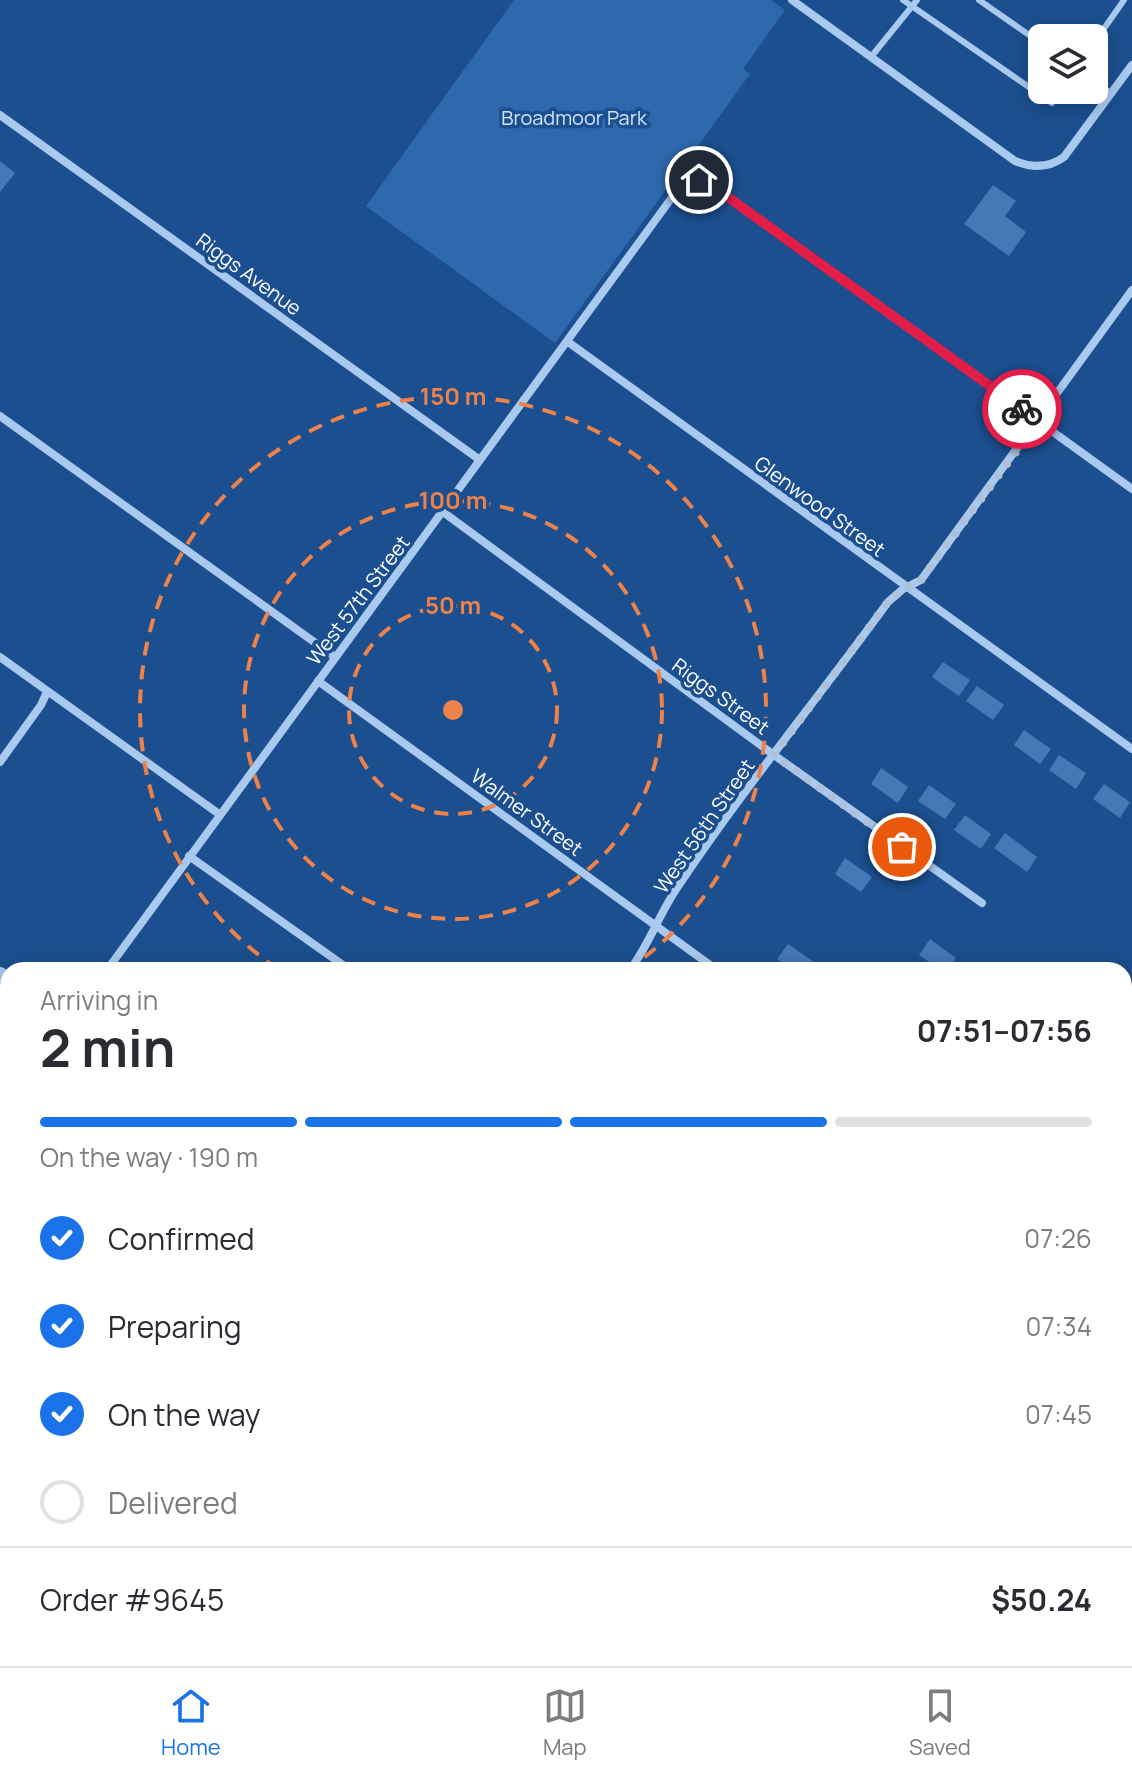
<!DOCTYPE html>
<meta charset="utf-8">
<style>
body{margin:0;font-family:Manrope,sans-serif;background:#f7f7f7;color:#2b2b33;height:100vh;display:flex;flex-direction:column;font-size:30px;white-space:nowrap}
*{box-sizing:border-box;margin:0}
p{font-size:26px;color:#7c7c81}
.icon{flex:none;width:44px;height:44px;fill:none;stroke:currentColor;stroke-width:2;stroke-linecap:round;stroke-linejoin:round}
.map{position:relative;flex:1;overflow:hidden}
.details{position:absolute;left:0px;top:962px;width:1132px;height:704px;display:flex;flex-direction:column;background:#fff;border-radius:24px 24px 0 0;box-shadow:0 4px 20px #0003}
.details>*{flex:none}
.tools{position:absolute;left:1028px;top:24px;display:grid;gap:16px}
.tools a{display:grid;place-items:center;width:80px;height:80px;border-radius:12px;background:#fff;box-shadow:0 4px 20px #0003;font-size:40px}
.pin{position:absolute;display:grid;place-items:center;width:68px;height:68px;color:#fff;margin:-34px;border:4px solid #fff;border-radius:50%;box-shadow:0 2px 8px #0007}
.courier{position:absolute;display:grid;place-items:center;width:80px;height:80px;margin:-40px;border:6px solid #e11d48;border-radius:50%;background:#fff;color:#222;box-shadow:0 2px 10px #0007}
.overview em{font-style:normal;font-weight:700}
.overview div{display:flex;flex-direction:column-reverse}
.overview{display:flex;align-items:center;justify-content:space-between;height:136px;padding:0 40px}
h1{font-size:52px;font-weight:700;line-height:60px}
.bar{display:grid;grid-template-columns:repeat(4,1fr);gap:12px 8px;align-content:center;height:96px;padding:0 40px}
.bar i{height:10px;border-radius:6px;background:#e1e1e2}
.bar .current{background:#1a73e8}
.bar p{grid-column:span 4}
.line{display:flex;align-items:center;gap:20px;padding:0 40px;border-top:2px solid #e1e1e2}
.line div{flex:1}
ol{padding:0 40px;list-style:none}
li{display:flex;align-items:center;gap:24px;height:88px}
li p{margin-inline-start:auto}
li .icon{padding:8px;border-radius:50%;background:#1a73e8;color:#fff;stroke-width:4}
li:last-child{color:#7c7c81}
li i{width:44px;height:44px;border:4px solid #e1e1e2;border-radius:50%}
.menu{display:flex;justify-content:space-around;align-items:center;height:112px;border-top:2px solid #e1e1e2;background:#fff;font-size:22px;color:#7c7c81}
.menu a{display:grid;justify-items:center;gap:4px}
.menu .current{color:#1a73e8}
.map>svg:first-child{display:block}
.green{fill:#2e69ad}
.building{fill:#4478b7}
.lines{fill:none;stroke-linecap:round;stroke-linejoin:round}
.service{stroke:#a9c9ee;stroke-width:6}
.minor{stroke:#a9c9ee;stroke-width:8}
.tertiary{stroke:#a9c9ee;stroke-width:14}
.done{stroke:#afc1d8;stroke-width:8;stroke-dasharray:0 14.4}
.route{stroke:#e11d48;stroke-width:10}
.ring{fill:none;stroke:#ee8249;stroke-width:4;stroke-dasharray:14 10}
.labels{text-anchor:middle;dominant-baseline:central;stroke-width:7;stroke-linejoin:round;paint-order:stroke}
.park-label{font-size:20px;fill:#cfe3fa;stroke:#1b4f8f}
.street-label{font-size:20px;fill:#fff;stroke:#1b4f8f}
.centre{fill:#ee8249;stroke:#1b4f8f;stroke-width:4}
.ring-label{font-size:24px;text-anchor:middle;font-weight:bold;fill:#ee8249;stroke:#1b4f8f;stroke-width:7;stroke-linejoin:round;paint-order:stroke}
</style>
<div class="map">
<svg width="1132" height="1666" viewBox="0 0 1132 1666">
<rect width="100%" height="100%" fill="#1b4f8f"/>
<!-- green -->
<polygon class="green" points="514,0 771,0 785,10 743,69 750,74 555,343 366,206"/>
<!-- building -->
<g class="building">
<polygon points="0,161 15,173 0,192"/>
<polygon points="993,185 1016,201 1005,216 1026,232 1009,256 964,224"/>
<polygon points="943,662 970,680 959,696 932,677"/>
<polygon points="977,686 1004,705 993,720 966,701"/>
<polygon points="1024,730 1051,749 1040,764 1014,745"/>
<polygon points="1059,755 1086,773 1076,789 1049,770"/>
<polygon points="881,768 908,787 898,803 871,784"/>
<polygon points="1104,784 1130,802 1120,818 1093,799"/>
<polygon points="929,785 956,804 945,819 918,801"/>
<polygon points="965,815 991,834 981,849 954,830"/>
<polygon points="1005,833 1037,857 1027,872 994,848"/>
<polygon points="845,858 872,877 861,892 835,874"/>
<polygon points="930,939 956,958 948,970 941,970 919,955"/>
<polygon points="788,944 814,962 809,970 793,970 777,959"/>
<polygon points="0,1434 8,1440 6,1461 0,1456"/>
<polygon points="0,1519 8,1525 8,1547 0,1541"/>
<polygon points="297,1658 309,1658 320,1666 291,1666"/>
<polygon points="442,1658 467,1658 478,1666 448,1666 440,1661"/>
<polygon points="869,1658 892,1658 904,1666 875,1666 868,1661"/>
</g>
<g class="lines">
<!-- service -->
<g class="service">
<polyline points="903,0 1052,103 1061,90"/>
<polyline points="979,0 1042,44"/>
<polyline points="1094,43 1124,0"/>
<polyline points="871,57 917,0"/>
<polyline points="1094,81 1112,94"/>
</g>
<!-- minor -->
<g class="minor">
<path d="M792 0 1015 161C1032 168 1049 168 1064 157L1132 65"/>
<polyline points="0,115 480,460"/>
<polyline points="568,342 1132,749"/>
<polyline points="0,416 335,657"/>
<polyline points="443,512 774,755 982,903"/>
<polyline points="0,657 219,814"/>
<polyline points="318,681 717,970"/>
<polyline points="0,762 41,705 47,692"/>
<polyline points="189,856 350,970"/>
<polyline points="107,970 673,196 699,180 718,190 1132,489"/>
<path d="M630 970C650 943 660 912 679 885 744 788 819 697 888 602L903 589 921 580 1132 290"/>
<polyline points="1124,1010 1132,999"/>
<polyline points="0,1116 8,1105"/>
<polyline points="0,1181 8,1186"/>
<polyline points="1124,1266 1132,1272"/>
<polyline points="0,1389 8,1395"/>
<polyline points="0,1597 8,1602"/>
<polyline points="84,1658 95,1666"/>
<polyline points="370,1658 381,1666"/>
<polyline points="121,1666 127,1658"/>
</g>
<!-- tertiary -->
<g class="tertiary">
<polyline points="0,974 8,979"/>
<polyline points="944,1658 955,1666"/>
<polyline points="646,1666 652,1658"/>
</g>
</g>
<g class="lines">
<!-- done -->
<polyline class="done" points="902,847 774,755 888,602 903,589 921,580 1027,437 1038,421 1022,409"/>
<!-- route -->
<polyline class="route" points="699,180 718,190 1022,409"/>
</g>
<!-- distance rings -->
<g class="ring">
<circle cx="453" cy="710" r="104"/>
<circle cx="453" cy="710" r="209"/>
<path d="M278 969A313 313 0 1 1 628 969"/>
</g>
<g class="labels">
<!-- park labels -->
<g class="park-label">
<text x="574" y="117">Broadmoor Park</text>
</g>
<!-- street labels -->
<g class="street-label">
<text transform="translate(249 274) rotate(36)">Riggs Avenue</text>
<text transform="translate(820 506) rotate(36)">Glenwood Street</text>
<text transform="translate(358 600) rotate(-53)">West 57th Street</text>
<text transform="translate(721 696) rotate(36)">Riggs Street</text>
<text transform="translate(527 812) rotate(36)">Walmer Street</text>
<text transform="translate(704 826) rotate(-55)">West 56th Street</text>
</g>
</g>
<circle cx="453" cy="710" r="12" class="centre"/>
<g class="ring-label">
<text x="453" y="405">150 m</text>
<text x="453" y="509">100 m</text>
<text x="453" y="614">50 m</text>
</g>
</svg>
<div class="tools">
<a><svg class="icon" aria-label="layers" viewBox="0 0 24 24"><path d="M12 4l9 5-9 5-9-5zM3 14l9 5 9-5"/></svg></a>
</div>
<div class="pin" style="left:902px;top:847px;background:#ea580c"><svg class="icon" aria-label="bag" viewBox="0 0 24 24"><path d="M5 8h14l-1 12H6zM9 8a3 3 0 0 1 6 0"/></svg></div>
<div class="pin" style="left:699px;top:180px;background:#1f2937"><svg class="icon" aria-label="home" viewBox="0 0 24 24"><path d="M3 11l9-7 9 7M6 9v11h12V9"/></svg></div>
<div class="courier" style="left:1022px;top:409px"><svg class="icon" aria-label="bike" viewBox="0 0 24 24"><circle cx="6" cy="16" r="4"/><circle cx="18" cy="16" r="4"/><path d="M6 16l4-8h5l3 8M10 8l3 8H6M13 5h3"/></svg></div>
<section class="details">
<div class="overview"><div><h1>2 min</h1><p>Arriving in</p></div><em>07:51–07:56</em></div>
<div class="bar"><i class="current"></i><i class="current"></i><i class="current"></i><i></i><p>On the way · 190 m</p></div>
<ol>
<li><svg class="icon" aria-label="check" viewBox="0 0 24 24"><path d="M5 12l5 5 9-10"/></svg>Confirmed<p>07:26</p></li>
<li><svg class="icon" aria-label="check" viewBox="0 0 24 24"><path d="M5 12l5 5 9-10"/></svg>Preparing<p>07:34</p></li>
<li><svg class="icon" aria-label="check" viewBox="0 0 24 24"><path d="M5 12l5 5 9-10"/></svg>On the way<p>07:45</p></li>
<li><i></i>Delivered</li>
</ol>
<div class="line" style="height:104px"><div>Order #9645</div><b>$50.24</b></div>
</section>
</div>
<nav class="menu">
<a class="current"><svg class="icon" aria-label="home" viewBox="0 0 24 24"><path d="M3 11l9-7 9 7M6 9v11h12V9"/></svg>Home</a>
<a><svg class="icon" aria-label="map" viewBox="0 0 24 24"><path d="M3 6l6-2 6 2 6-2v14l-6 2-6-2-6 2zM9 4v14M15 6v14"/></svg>Map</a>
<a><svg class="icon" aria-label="saved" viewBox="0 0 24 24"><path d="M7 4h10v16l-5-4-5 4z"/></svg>Saved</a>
</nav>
